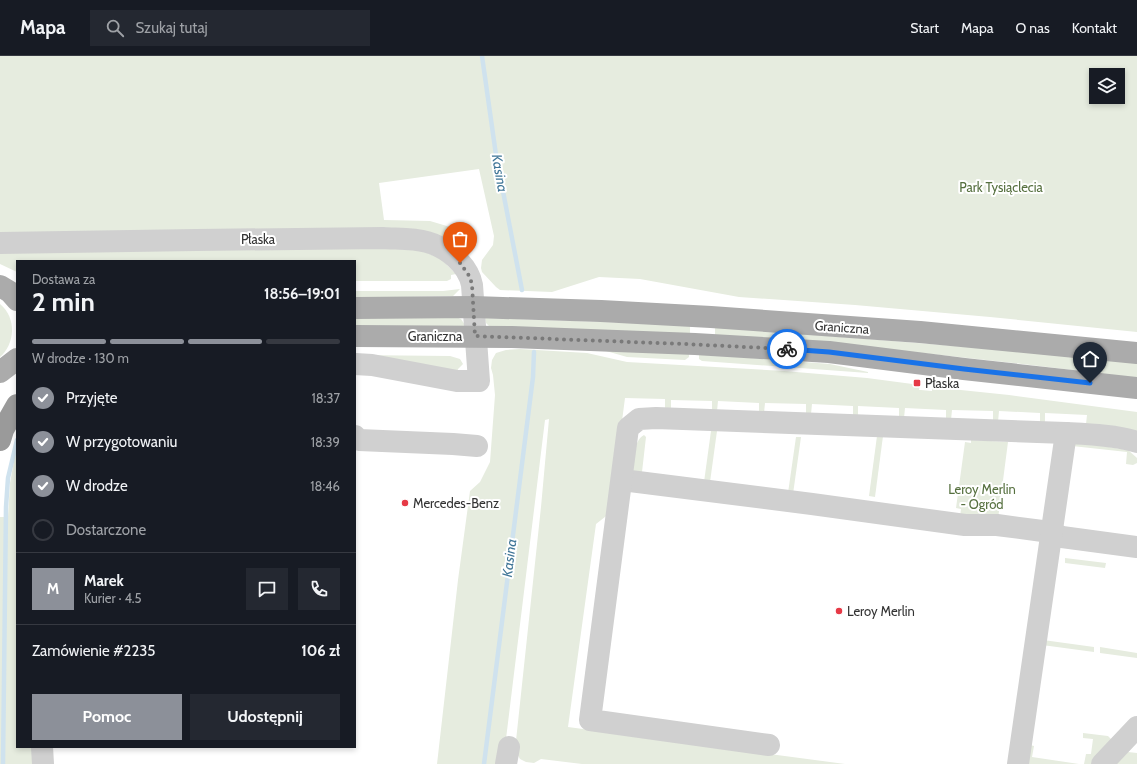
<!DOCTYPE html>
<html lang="pl">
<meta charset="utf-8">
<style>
body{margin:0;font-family:Cabin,sans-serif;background:#242831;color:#f1f3f6;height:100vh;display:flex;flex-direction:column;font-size:15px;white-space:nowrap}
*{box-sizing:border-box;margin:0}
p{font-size:13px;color:#9ea1a6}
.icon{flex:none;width:22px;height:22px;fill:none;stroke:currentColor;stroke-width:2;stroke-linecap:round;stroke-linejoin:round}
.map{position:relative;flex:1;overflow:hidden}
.drawer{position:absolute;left:16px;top:204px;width:340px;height:488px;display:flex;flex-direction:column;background:#171b24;border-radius:0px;box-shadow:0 2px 6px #0003}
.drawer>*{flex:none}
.buttons{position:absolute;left:1089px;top:12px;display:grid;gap:8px}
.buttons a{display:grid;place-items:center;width:36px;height:36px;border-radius:0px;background:#171b24;box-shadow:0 2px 6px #0003;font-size:20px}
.pin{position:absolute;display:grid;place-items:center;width:34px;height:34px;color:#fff;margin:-41px -17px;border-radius:50% 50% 50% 0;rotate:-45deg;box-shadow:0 0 4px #0007}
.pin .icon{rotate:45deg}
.courier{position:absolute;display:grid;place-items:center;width:40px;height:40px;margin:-20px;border:3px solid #1a73e8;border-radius:50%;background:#fff;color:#222;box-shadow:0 1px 5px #0007}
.headline em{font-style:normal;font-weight:700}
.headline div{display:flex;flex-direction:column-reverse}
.headline{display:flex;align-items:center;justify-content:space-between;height:68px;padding:0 16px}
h1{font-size:26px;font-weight:700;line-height:30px}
.bar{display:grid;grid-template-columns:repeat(4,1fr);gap:6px 4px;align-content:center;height:48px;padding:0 16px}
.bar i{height:5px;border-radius:3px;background:#363941}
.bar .active{background:#8c9099}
.bar p{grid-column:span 4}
.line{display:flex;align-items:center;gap:10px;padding:0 16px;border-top:1px solid #363941}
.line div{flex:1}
.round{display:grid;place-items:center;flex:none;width:42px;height:42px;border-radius:0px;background:#242831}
ol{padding:0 16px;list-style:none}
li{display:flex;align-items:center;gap:12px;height:44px}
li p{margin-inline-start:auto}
li .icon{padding:4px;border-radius:50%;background:#8c9099;color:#fff;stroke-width:4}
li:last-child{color:#9ea1a6}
li i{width:22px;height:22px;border:2px solid #363941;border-radius:50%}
.button{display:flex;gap:8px;margin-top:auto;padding:8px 16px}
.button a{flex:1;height:46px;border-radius:0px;background:#8c9099;color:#fff;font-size:16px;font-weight:700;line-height:46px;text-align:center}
.button a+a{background:#242831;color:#f1f3f6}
header{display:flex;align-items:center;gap:24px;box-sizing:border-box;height:56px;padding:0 20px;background:#171b24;border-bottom:1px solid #363941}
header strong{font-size:19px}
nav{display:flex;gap:22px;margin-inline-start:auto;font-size:14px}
.search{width:280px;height:36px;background:#242831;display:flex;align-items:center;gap:10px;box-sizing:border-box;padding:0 14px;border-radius:0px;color:#9ea1a6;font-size:15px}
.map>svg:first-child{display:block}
.green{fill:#e6ecdf;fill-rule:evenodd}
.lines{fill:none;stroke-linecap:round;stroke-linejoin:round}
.stream{stroke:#cfe2ee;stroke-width:4.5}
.minor{stroke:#d0d0d0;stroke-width:22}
.major{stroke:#ababab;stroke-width:22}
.highway{stroke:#9a9a9a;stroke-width:22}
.done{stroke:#7a7a7a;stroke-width:4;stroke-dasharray:0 7.2}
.route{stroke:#1a73e8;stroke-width:5}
.poi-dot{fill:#e63946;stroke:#fff;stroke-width:1.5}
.labels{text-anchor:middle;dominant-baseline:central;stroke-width:4;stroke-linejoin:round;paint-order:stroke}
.park-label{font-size:13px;fill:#56703f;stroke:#fff}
.street-label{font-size:13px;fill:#333;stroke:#fff}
.poi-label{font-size:13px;fill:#333;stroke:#fff;text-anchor:start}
.water-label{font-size:14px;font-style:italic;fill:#3f7597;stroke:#fff}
</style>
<header>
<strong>Mapa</strong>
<div class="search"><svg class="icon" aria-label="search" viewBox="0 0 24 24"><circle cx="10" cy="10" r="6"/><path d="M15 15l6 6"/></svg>Szukaj tutaj</div>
<nav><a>Start</a><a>Mapa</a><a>O nas</a><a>Kontakt</a></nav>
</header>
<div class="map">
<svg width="1137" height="708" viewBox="0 0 1137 708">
<rect width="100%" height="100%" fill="#fff"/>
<!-- green -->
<g class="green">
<path d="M0 0H1137V276L990 261 855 249 739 241 640 223 599 221 552 236 500 234 496 231 482 216 481 212 482 204 493 189 494 180 479 113 379 127 384 164 430 165 457 173 471 171C473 173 475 174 476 176 480 183 474 192 468 194L0 179ZM1096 19H1118V41H1096Z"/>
<polygon points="335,190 421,194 441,203 456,218 451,219 451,223 447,225 355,225 355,205 17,205 17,216 0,208 0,195"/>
<polygon points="460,233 453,240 355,242 355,235 443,235"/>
<path d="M0 248C17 262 15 288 0 301Z"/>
<polygon points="355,261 456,261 461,263 465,269 465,270 355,270"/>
<polygon points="485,262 690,269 690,278 489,270 486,267"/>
<path d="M715 271 1006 294 1137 307V322C996 304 856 289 715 279Z"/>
<polygon points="520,293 587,297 627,306 784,315 867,322 920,329 919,334 921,334 932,335 932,331 1009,339 1137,356 1137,377 1086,368 1087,359 1045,357 1045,367 1040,368 1040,357 999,355 998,366 993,366 993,355 952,354 951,364 946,364 946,354 905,352 904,362 899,361 899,352 858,350 858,360 853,361 853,350 812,348 811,358 806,358 806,348 765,347 764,357 759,357 759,347 718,345 717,355 712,355 712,345 671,344 671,354 665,354 665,343 625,342 610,457 596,468 568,671 845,708 582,708 541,703 534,707 526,706 520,703 515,694 541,451 549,363 545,364 505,691 502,708 437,708 458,524 470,435 480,426 490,406 495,339 493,319 491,312 492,304 496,297 506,294"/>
<polygon points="599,293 689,298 689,301 685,304 627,301"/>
<polygon points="699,298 830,308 868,316 868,317 702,305 699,303"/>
<polygon points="355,299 450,300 460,303 463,308 458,313 457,319"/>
<polygon points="711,375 717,375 710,426 704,426"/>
<path d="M644 379 646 381 642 416H633C634 404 633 385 644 379Z"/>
<polygon points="877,380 883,380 875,441 869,440"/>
<polygon points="796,381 801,381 793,438 788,437"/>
<polygon points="971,384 1008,386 998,463 960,461 961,453 956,452 965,386 971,387"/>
<polygon points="1077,386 1128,394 1137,402 1137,407 1133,409 1126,408 1127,396 1072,390"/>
<polygon points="17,388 17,691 37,691 37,708 0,708 0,461 8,461 10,427"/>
<polygon points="1065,502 1106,507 1105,512 1065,507"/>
<polygon points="1043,584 1094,591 1094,596 1042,589"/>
<polygon points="1100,591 1137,597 1137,602 1100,597"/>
<polygon points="1083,677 1108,680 1114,686 1093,708 1084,708 1086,698 1091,698 1093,683 1083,682"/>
<polygon points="1030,689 1034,690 1032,701 1079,708 1027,708"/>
<polygon points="1128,696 1137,697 1137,708 1116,708"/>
</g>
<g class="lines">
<!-- stream -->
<g class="stream">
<polyline points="482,0 496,99 522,234"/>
<polyline points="3,708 6,451 8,422 17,384"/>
<polyline points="484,708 533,321 534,296"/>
</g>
<!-- minor -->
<g class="minor">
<path d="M0 187 196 184 383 182C397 183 413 182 427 186 446 191 468 208 472 229L479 325H457L372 309 355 308"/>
<polyline points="355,380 359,384 453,388 477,390"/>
<polyline points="622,424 812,448 965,469 997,469 1050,476 1062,481 1137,491"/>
<polyline points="769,689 590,664 628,372 639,363 656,362 1066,377"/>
<polyline points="42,691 43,708"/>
<polyline points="506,708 509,691"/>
<path d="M1018 708 1066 377C1086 378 1118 379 1137 386"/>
<polyline points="1102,708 1137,671"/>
</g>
<!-- major -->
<g class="major">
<polyline points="0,230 10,236 17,244"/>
<polyline points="355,252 474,251 601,255 711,261 920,276 1137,297"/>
<polyline points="355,280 512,281 695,288 829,296 964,313 1137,332"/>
<polyline points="0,316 17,303"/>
</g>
<!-- highway -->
<polyline class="highway" points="0,384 3,374 17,349"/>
</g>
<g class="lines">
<!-- done -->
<polyline class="done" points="460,207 470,221 472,229 475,280 684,288 787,293"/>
<!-- route -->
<polyline class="route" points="787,293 829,296 964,313 1090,327"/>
</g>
<!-- markers -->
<g class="poi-dot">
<rect x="913" y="323" width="8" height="8" rx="2"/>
<circle cx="405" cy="447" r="4"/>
<circle cx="839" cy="555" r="4"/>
</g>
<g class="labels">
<!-- park labels -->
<g class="park-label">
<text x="1001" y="131">Park Tysiąclecia</text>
<text x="982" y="433">Leroy Merlin<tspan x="982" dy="15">- Ogród</tspan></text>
</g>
<!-- street labels -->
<g class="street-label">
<text x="258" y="183">Płaska</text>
<text transform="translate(842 271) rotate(4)">Graniczna</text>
<text x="435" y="280">Graniczna</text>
</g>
<!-- poi labels -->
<g class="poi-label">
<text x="925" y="327">Płaska</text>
<text x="413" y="447">Mercedes-Benz</text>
<text x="847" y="555">Leroy Merlin</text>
</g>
<!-- water labels -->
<g class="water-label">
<text transform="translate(500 117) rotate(80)">Kasina</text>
<text transform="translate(509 502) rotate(-83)">Kasina</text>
</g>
</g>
</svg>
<div class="buttons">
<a><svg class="icon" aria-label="layers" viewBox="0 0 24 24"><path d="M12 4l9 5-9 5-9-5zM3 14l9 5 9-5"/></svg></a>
</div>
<div class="pin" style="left:460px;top:207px;background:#ea580c"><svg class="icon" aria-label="bag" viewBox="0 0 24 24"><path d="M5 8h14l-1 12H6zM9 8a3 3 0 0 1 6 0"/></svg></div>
<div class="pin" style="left:1090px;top:327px;background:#1f2937"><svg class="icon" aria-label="home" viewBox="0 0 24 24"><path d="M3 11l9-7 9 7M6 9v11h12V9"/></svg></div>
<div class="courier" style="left:787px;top:293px"><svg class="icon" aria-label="bike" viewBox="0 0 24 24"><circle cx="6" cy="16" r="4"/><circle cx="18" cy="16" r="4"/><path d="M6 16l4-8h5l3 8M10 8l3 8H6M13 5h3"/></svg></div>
<section class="drawer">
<div class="headline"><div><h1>2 min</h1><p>Dostawa za</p></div><em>18:56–19:01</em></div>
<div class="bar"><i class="active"></i><i class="active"></i><i class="active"></i><i></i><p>W drodze · 130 m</p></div>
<ol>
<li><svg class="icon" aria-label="check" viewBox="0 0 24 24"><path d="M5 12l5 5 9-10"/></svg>Przyjęte<p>18:37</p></li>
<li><svg class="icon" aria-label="check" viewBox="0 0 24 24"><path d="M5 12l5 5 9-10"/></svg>W przygotowaniu<p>18:39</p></li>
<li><svg class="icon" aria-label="check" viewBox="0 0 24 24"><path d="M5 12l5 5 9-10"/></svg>W drodze<p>18:46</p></li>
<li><i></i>Dostarczone</li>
</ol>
<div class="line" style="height:72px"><b class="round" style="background:#8c9099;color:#fff">M</b><div><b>Marek</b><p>Kurier · 4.5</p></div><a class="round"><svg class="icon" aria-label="chat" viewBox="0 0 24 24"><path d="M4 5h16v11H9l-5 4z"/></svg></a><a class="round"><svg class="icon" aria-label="phone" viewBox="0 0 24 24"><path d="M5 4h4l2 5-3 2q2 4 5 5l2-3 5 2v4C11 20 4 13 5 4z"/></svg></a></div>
<div class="line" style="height:52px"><div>Zamówienie #2235</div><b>106 zł</b></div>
<div class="button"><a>Pomoc</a><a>Udostępnij</a></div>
</section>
</div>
